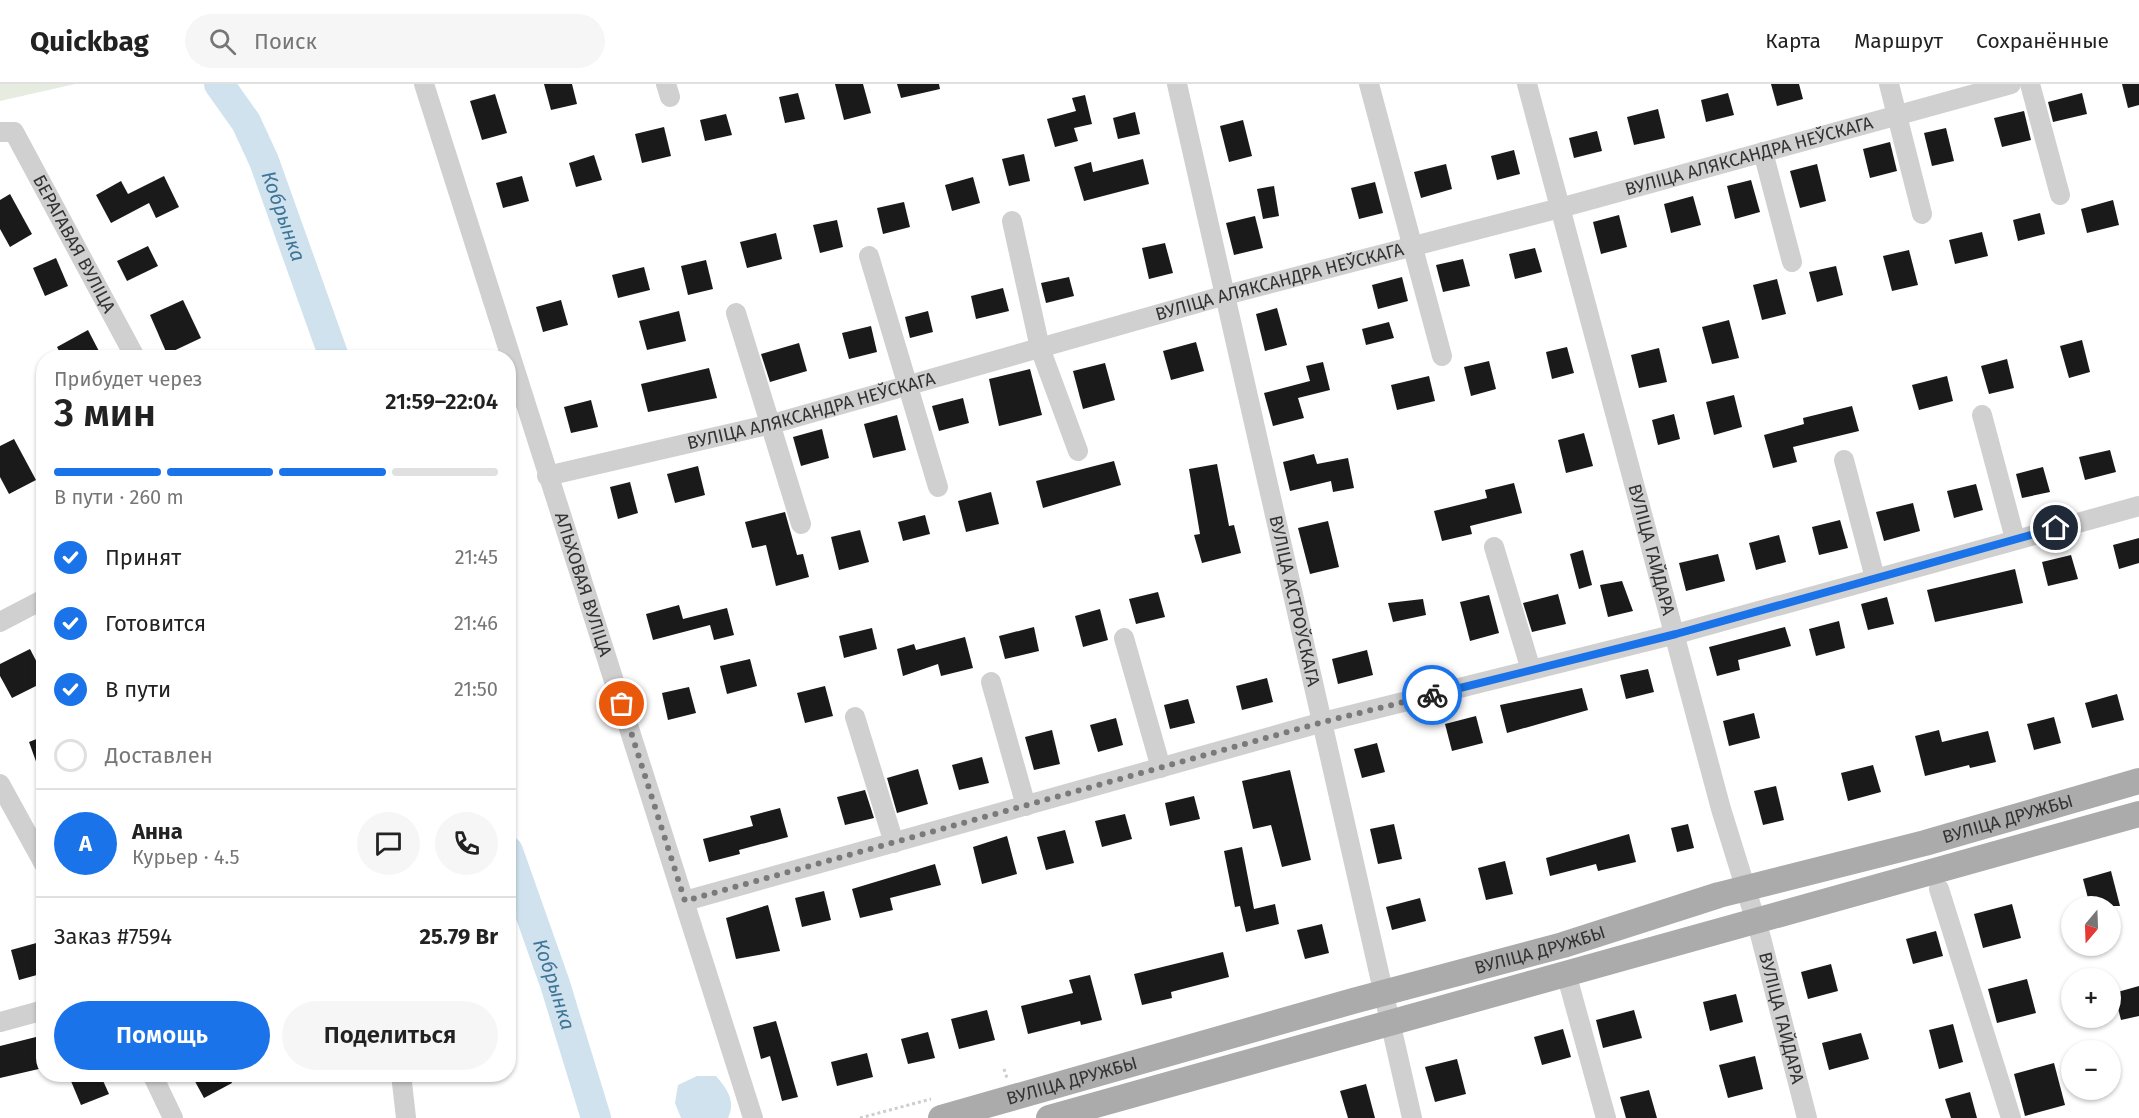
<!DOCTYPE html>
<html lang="ru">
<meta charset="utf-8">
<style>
body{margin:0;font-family:"Fira Sans",sans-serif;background:#f6f6f6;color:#222;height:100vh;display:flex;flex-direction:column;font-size:22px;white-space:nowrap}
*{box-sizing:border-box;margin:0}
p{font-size:20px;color:#767676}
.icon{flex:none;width:33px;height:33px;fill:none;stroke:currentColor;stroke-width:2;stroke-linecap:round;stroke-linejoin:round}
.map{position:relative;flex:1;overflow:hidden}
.details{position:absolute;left:36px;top:266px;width:480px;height:732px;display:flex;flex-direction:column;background:#fff;border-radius:24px;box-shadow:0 2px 4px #0004}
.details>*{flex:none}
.needle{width:39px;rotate:199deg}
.buttons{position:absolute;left:2061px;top:812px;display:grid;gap:12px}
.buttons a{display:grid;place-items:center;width:60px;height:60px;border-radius:50%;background:#fff;box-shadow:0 2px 4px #0004;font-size:30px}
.pin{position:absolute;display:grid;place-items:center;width:51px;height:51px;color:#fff;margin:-26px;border:3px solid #fff;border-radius:50%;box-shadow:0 2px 6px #0007}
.courier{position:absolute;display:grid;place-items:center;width:60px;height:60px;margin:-30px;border:4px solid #1a73e8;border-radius:50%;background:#fff;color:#222;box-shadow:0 2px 8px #0007}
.head em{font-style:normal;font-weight:600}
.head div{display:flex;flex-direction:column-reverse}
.head{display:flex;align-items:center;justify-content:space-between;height:102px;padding:0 18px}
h1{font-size:39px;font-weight:600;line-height:45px}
.bar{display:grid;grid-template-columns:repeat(4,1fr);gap:9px 6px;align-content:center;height:72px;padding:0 18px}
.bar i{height:8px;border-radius:4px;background:#e0e0e0}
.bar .active{background:#1a73e8}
.bar p{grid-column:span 4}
.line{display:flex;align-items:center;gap:15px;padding:0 18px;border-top:2px solid #e0e0e0}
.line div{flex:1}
.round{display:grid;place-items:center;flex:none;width:63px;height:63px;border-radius:32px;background:#f6f6f6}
ol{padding:0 18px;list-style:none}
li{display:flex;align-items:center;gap:18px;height:66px}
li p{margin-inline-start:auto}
li .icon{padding:6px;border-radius:50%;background:#1a73e8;color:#fff;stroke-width:4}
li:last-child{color:#767676}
li i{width:33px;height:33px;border:3px solid #e0e0e0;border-radius:50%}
.cta{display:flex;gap:12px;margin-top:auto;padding:12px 18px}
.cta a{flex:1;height:69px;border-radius:36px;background:#1a73e8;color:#fff;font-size:24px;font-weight:600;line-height:69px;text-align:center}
.cta a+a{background:#f6f6f6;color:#222}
header{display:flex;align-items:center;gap:36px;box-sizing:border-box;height:84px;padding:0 30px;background:#fff;border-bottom:2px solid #e0e0e0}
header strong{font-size:28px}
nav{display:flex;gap:33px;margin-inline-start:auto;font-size:21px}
.search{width:420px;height:54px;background:#f6f6f6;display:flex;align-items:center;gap:15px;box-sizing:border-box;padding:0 21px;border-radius:33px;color:#767676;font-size:22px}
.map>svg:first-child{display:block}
.green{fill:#e6ecdf}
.water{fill:#cfe2ee}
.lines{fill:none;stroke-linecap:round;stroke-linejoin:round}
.river{stroke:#cfe2ee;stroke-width:30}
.building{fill:#1a1a1a}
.path{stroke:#cdcdcd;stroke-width:3;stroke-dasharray:3 3;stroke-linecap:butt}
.minor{stroke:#d0d0d0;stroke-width:20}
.major{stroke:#ababab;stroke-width:26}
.done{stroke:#7a7a7a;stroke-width:6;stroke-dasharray:0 10.8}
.route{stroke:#1a73e8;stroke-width:8}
.labels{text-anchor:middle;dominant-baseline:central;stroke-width:6;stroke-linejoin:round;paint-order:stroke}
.street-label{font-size:18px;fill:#333;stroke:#fff}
.water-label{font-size:20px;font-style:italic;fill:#3f7597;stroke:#fff}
</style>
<header>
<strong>Quickbag</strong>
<div class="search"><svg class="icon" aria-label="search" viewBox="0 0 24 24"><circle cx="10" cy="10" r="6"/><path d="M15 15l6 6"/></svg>Поиск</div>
<nav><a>Карта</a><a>Маршрут</a><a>Сохранённые</a></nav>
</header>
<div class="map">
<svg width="2139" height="1034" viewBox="0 0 2139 1034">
<rect width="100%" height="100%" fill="#fff"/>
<!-- green -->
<polygon class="green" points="0,0 75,0 0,17"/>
<!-- water -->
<path class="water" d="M697 992H716C727 1005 736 1017 728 1034H681L675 1019 678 1001Z"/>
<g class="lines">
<!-- river -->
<g class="river">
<path id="s1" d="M219 0 246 38 264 77 334 273"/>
<path id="s2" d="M508 767 555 900 596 1034"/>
</g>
</g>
<!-- building -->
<g class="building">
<polygon points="544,0 572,0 577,20 551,26"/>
<polygon points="835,0 863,0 871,29 844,36"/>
<polygon points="897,0 939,0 940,5 901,14"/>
<polygon points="1771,0 1799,0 1803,15 1777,22"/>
<polygon points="2122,0 2139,0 2139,21 2128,24"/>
<polygon points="798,9 805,35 785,39 779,13"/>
<polygon points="1728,9 1734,31 1706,38 1701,16"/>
<polygon points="2082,9 2087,30 2053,38 2048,18"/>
<polygon points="495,10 507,49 482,56 470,17"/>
<polygon points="1085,11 1092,40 1074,44 1078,57 1055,63 1047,35 1076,27 1072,14"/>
<polygon points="1658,25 1665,54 1634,61 1627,33"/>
<polygon points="2024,27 2031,56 2002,63 1994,34"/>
<polygon points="1135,28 1140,50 1118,55 1113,34"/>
<polygon points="726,30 732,51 705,57 700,36"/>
<polygon points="1243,36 1252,72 1229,78 1220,42"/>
<polygon points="664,43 671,72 642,79 635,50"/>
<polygon points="1946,44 1954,77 1932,82 1924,49"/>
<polygon points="1597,47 1602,67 1574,74 1569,54"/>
<polygon points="1890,58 1897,87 1870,94 1863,65"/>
<polygon points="1514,66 1520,90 1497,96 1491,72"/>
<polygon points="1024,70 1030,97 1009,102 1002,75"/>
<polygon points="594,71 602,96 576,103 569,79"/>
<polygon points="1143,75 1149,100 1084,117 1074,83 1091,78 1093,88"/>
<polygon points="1446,80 1452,105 1421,114 1414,88"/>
<polygon points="1817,80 1826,117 1800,124 1790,87"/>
<polygon points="164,92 179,123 156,134 149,119 111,139 96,111 121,97 128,110"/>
<polygon points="522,92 529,117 503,124 496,99"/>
<polygon points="973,93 980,119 952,127 945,101"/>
<polygon points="1751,96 1760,128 1735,135 1727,102"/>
<polygon points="1375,98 1383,129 1359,135 1351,104"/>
<polygon points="1274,102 1279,132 1263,135 1257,105"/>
<polygon points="10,110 32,150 10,163 0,145 0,116"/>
<polygon points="1693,112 1701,141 1671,149 1664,120"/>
<polygon points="2113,116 2119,141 2087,149 2081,125"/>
<polygon points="904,118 910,143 883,150 877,124"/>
<polygon points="2040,129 2045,150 2018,157 2013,136"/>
<polygon points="1619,131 1627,163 1601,170 1593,138"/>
<polygon points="1255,132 1263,164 1234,171 1226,139"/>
<polygon points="837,136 843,163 820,169 813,141"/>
<polygon points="1982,148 1988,172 1955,180 1949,156"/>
<polygon points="776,149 782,175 747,184 740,158"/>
<polygon points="1165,159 1173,189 1149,195 1142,164"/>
<polygon points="148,162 158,182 127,197 117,177"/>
<polygon points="1535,164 1542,188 1515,195 1509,170"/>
<polygon points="1909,166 1918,201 1892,207 1883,172"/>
<polygon points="56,174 68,202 45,212 33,184"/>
<polygon points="1463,175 1470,202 1443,208 1436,181"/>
<polygon points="706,176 713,205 688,211 681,182"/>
<polygon points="1836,182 1843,211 1817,218 1809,188"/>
<polygon points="644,183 650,206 618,214 612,191"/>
<polygon points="1069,193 1074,212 1046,219 1041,199"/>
<polygon points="1402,193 1408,217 1378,225 1372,201"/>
<polygon points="1777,195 1786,230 1762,236 1753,201"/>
<polygon points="1003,204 1009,227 976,235 971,212"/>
<polygon points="183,216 201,254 167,270 150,231"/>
<polygon points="561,216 568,241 543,248 536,223"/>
<polygon points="1277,224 1287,261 1265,267 1256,230"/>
<polygon points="679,227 686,257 647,266 639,237"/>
<polygon points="928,227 933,248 910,254 905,233"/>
<polygon points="1729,236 1739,274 1712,280 1702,243"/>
<polygon points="1389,238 1394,254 1366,261 1362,245"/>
<polygon points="871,242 877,268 849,275 842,249"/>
<polygon points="88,246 102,273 62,273 57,263"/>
<polygon points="2082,256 2090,288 2069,294 2060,262"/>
<polygon points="1196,258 1204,287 1171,296 1163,267"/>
<polygon points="799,259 807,287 770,298 761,270"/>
<polygon points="1567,263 1574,289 1552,295 1546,268"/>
<polygon points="1659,264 1667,298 1639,304 1631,271"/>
<polygon points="2007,275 2014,304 1989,310 1981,282"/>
<polygon points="1489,277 1496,305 1471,312 1464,283"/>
<polygon points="1323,278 1330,306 1298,314 1304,334 1273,342 1264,309 1310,297 1306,282"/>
<polygon points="1105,279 1115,316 1083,325 1073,287"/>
<polygon points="709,284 717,314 648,328 641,300"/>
<polygon points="1030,285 1042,331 999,342 989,295"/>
<polygon points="1429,292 1435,317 1397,326 1391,301"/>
<polygon points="1947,292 1953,317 1919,326 1912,301"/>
<polygon points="1734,311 1742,343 1714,351 1706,318"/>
<polygon points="963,314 969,339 939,347 932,322"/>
<polygon points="591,316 598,343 571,349 564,323"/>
<polygon points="1852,322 1859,347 1793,363 1797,378 1773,384 1764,351 1804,340 1803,334"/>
<polygon points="1674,330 1680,355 1658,361 1652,336"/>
<polygon points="897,331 906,366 873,374 864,340"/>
<polygon points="822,345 829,374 801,382 793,353"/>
<polygon points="1584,349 1593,382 1566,389 1558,356"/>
<polygon points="14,355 36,396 9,410 0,393 0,362"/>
<polygon points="2110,366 2116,388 2085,396 2079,373"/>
<polygon points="1314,370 1317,380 1348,374 1354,404 1333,408 1331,397 1290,407 1283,378"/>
<polygon points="1114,377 1121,401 1043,424 1036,397"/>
<polygon points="1217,380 1229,442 1234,441 1241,469 1202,479 1194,451 1200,450 1189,385"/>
<polygon points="698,382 705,411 675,419 667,390"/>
<polygon points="2043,383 2050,408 2022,414 2016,390"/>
<polygon points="630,398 638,429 618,435 610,403"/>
<polygon points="1514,399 1522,429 1470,442 1472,450 1442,457 1434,427 1487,414 1485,406"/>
<polygon points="1976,400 1983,426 1954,434 1947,407"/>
<polygon points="991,408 999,440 966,448 958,417"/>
<polygon points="1913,419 1920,447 1884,457 1876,428"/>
<polygon points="785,428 797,471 803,470 809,493 776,502 766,461 752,464 745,438"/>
<polygon points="925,431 930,450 903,457 898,438"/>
<polygon points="1840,436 1848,464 1819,471 1812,443"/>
<polygon points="1328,437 1339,483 1310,490 1298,444"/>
<polygon points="860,446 869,478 839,486 831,453"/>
<polygon points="1779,451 1786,478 1756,486 1749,459"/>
<polygon points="2139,454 2139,479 2119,485 2113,461"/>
<polygon points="1583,466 1592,501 1579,505 1570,470"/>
<polygon points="1718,470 1725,497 1686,507 1679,479"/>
<polygon points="2071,471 2078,495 2048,502 2042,478"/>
<polygon points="2015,485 2023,519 1935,538 1927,506"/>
<polygon points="1622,497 1633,527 1608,533 1600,501"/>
<polygon points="1158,508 1165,533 1136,540 1129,515"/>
<polygon points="1558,510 1566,540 1532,548 1523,519"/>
<polygon points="1489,511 1499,549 1470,557 1460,518"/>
<polygon points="1887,513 1894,540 1868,546 1861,520"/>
<polygon points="1423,515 1426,531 1393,538 1388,519"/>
<polygon points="679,521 683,535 727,524 734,551 714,556 710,541 653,556 646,530"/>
<polygon points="1100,525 1108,556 1083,563 1075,532"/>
<polygon points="1839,537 1845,564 1816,572 1809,545"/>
<polygon points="1034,543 1039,567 1005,575 999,552"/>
<polygon points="1785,543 1791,562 1738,576 1740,586 1717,592 1709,563"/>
<polygon points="872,544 877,565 844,574 839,552"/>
<polygon points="965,553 973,584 941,592 938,580 903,592 897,565 914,560 916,566"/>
<polygon points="30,565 44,592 44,598 12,614 0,592 0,580"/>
<polygon points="1367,566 1373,591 1338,600 1332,575"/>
<polygon points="750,575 757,602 727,610 720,582"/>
<polygon points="1648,585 1654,608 1626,615 1620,591"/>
<polygon points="1267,594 1273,618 1242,626 1236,602"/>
<polygon points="825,602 833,632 805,639 797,609"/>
<polygon points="689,603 696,629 668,636 662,609"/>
<polygon points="1582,604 1588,626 1507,649 1500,621"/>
<polygon points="2117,610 2124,636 2092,644 2085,619"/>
<polygon points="1188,615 1195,639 1170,645 1164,621"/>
<polygon points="1754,629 1760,654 1729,662 1723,637"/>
<polygon points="1476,632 1483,659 1452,667 1445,640"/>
<polygon points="2054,633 2061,659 2034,666 2027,640"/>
<polygon points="1116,634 1123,661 1098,668 1090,641"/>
<polygon points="1052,646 1060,680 1034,686 1025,653"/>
<polygon points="1939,646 1942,658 1988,647 1996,678 1970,684 1969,681 1925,692 1915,652"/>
<polygon points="44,652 44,693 42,694 29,658"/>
<polygon points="1377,659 1385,688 1362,694 1354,665"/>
<polygon points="982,673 989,699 959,706 952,681"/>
<polygon points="1873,681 1881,708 1848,717 1841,689"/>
<polygon points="918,685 928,720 897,729 887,694"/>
<polygon points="1290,686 1311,776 1282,783 1271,741 1253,745 1242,697"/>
<polygon points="1776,702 1784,736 1763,741 1754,707"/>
<polygon points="865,706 874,734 845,741 837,713"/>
<polygon points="1194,712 1200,735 1170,742 1165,719"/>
<polygon points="780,724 788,753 739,766 740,770 709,778 703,755 753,742 750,732"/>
<polygon points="1125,730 1132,755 1102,763 1095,737"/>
<polygon points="1394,740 1402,775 1378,780 1370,745"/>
<polygon points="1688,740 1694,764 1677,768 1671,744"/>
<polygon points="1065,746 1074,779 1046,786 1037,753"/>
<polygon points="1629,750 1636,778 1598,787 1596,780 1550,792 1546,774"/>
<polygon points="1007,752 1017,790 982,800 973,763"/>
<polygon points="1242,763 1254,825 1275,820 1279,840 1246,848 1240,822 1235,823 1224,767"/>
<polygon points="1505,777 1513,810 1486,816 1478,784"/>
<polygon points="935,780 941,801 890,814 893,826 860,834 852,805"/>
<polygon points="2111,787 2120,822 2090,822 2083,795"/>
<polygon points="824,807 831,836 802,843 795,814"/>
<polygon points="1420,814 1426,837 1392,846 1386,823"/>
<polygon points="2012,820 2021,854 1983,864 1974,830"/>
<polygon points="768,821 780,867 736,875 726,834"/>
<polygon points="1322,840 1329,869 1305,875 1297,846"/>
<polygon points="1936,847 1943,872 1913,880 1906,855"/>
<polygon points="40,858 44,889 19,896 11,866"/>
<polygon points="1223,868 1229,893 1171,908 1172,914 1142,921 1134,890"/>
<polygon points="1831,880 1838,907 1808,915 1801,888"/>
<polygon points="1090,891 1102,936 1081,941 1080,937 1028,950 1021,922 1073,909 1069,896"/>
<polygon points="2027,895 2036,929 1997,939 1988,905"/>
<polygon points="2139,902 2139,932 2121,936 2114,909"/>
<polygon points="1736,910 1743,938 1710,947 1703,918"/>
<polygon points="987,926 995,956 959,965 951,935"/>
<polygon points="1634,926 1642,954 1603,964 1596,936"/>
<polygon points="776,937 798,1013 782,1017 770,972 761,975 753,943"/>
<polygon points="1953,940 1963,978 1939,985 1929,946"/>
<polygon points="1563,945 1571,973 1542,981 1534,953"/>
<polygon points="928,948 935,974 908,980 901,955"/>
<polygon points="1861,949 1869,975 1829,986 1822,959"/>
<polygon points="36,953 43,984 0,994 0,962"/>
<polygon points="867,969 873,993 837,1002 831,978"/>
<polygon points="1755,972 1763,1005 1728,1014 1719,981"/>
<polygon points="1457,975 1466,1010 1435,1018 1425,983"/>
<polygon points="2054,979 2065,1021 2025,1032 2014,990"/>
<polygon points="68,990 100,990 109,1010 81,1021"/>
<polygon points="191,990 228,990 232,999 204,1014"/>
<polygon points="1366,1000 1375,1034 1348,1034 1340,1007"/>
<polygon points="1649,1006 1657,1034 1626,1034 1620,1013"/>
<polygon points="1970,1008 1977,1034 1951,1034 1945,1015"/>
</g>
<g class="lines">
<!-- path -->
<g class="path">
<polyline points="1004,985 1007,994"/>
<polyline points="860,1034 931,1015"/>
</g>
<!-- minor -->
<g class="minor">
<path id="s3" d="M424 0 753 1034"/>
<polyline points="666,0 670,13"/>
<path id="s4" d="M1177 0 1412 1034"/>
<polyline points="1369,0 1442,272"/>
<path id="s5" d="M1527 0 1721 725 1761 854 1807 1034"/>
<polyline points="1889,0 1922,130"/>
<polyline points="2030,0 2060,111"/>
<path id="s6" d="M0 48H14L135 273"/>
<polyline points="1763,68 1792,178"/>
<polyline points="1012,137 1040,264 1078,367"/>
<polyline points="869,172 938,403"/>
<polyline points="736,229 801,440"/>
<polyline points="1982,331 2015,455"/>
<polyline points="1844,376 1875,494"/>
<path id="s7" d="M547 392 772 340 1226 211 1560 124 2011 0"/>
<polyline points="1494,463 1531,586"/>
<polyline points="0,538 44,515"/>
<polyline points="1124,554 1161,684"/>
<polyline points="991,598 1026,722"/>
<polyline points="855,633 894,759"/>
<polyline points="0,700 44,780"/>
<polyline points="1939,805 2011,1034"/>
<polyline points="685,817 1323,638 1676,550 2139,422"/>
<polyline points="1566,889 1606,1034"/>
<polyline points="0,938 44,926"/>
<polyline points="152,990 173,1034"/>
<polyline points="401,990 406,1034"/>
</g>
<!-- major -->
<g class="major">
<path id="s8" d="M941 1034 1353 917 1563 861 1719 811 1925 759 2139 697"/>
<polyline points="1049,1034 2139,730"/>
</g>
</g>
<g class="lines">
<!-- done -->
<polyline class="done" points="622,620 685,817 1323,638 1432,611"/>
<!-- route -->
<polyline class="route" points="1432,611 1676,550 2056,444"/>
</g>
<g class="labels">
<!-- street labels -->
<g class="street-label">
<text stroke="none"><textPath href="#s7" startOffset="1244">ВУЛІЦА АЛЯКСАНДРА НЕЎСКАГА</textPath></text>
<text stroke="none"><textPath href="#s6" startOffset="141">БЕРАГАВАЯ ВУЛІЦА</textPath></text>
<text stroke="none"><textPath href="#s7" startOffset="758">ВУЛІЦА АЛЯКСАНДРА НЕЎСКАГА</textPath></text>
<text stroke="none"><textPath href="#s7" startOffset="272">ВУЛІЦА АЛЯКСАНДРА НЕЎСКАГА</textPath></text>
<text stroke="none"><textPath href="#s5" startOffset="482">ВУЛІЦА ГАЙДАРА</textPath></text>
<text stroke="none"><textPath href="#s3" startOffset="525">АЛЬХОВАЯ ВУЛІЦА</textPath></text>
<text stroke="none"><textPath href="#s4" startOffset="530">ВУЛІЦА АСТРОЎСКАГА</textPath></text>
<text stroke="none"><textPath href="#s8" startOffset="1108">ВУЛІЦА ДРУЖБЫ</textPath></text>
<text stroke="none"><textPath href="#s8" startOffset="622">ВУЛІЦА ДРУЖБЫ</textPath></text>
<text stroke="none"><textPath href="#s5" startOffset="968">ВУЛІЦА ГАЙДАРА</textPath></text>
<text stroke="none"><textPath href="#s8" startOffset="136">ВУЛІЦА ДРУЖБЫ</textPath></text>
</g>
<!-- water labels -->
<g class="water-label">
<text stroke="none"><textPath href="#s1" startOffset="148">Кобрынка</textPath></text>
<text stroke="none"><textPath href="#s2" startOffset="141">Кобрынка</textPath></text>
</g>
</g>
</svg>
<div class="buttons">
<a><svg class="needle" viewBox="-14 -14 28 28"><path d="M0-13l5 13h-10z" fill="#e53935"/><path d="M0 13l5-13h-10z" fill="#767676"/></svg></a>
<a>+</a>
<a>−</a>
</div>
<div class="pin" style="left:622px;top:620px;background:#ea580c"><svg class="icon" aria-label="bag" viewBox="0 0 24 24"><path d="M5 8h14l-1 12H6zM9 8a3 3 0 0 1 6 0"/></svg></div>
<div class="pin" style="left:2056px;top:444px;background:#1f2937"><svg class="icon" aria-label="home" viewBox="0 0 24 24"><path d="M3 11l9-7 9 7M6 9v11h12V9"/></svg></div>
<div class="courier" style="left:1432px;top:611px"><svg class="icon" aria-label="bike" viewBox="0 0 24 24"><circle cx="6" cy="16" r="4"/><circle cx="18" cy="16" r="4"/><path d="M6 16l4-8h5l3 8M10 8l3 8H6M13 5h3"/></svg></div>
<section class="details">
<div class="head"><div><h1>3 мин</h1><p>Прибудет через</p></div><em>21:59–22:04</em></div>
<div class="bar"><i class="active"></i><i class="active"></i><i class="active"></i><i></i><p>В пути · 260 m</p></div>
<ol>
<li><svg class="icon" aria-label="check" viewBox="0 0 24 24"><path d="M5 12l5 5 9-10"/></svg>Принят<p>21:45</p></li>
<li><svg class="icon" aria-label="check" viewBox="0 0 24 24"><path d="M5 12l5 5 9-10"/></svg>Готовится<p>21:46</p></li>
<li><svg class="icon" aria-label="check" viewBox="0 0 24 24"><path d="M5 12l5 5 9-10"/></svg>В пути<p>21:50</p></li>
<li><i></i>Доставлен</li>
</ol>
<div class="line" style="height:108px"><b class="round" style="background:#1a73e8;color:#fff">А</b><div><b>Анна</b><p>Курьер · 4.5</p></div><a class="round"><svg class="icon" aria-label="chat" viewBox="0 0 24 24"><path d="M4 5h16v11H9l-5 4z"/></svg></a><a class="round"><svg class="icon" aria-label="phone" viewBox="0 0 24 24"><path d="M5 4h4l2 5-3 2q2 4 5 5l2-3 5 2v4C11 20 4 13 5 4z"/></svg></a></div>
<div class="line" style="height:78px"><div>Заказ #7594</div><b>25.79 Br</b></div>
<div class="cta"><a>Помощь</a><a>Поделиться</a></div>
</section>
</div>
